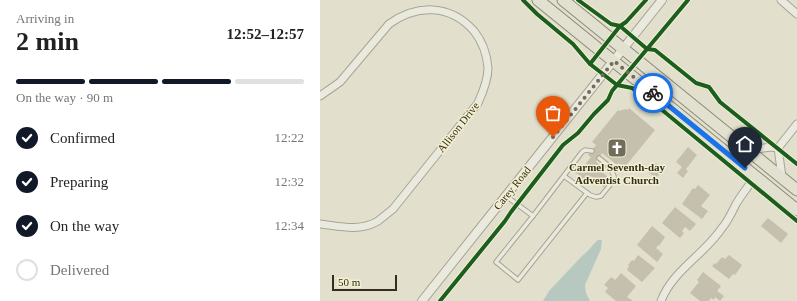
<!DOCTYPE html>
<meta charset="utf-8">
<style>
body{margin:0;font-family:"Times New Roman",serif;background:#f6f6f6;color:#222;height:100vh;display:flex;flex-direction:column;font-size:15px;white-space:nowrap}
*{box-sizing:border-box;margin:0}
p{font-size:13px;color:#767676}
.icon{flex:none;width:22px;height:22px;fill:none;stroke:currentColor;stroke-width:2;stroke-linecap:round;stroke-linejoin:round}
.map{position:relative;flex:1;overflow:hidden}
.details{display:flex;flex-direction:column;background:#fff;width:320px}
.details>*{flex:none}
.scale{position:absolute;left:12px;bottom:10px;width:65px;box-sizing:border-box;padding-left:4px;border:2px solid #352d1e;border-top:0;font-size:11px;line-height:14px;white-space:nowrap;color:#352d1e;-webkit-text-stroke:3px #f3f0d1;paint-order:stroke}
.pin{position:absolute;display:grid;place-items:center;width:34px;height:34px;color:#fff;margin:-41px -17px;border-radius:50% 50% 50% 0;rotate:-45deg;box-shadow:0 0 4px #0007}
.pin .icon{rotate:45deg}
.courier{position:absolute;display:grid;place-items:center;width:40px;height:40px;margin:-20px;border:3px solid #1a73e8;border-radius:50%;background:#fff;color:#222;box-shadow:0 1px 5px #0007}
.overview em{font-style:normal;font-weight:600}
.overview div{display:flex;flex-direction:column-reverse}
.overview{display:flex;align-items:center;justify-content:space-between;height:68px;padding:0 16px}
h1{font-size:26px;font-weight:600;line-height:30px}
.bar{display:grid;grid-template-columns:repeat(4,1fr);gap:6px 4px;align-content:center;height:48px;padding:0 16px}
.bar i{height:5px;border-radius:3px;background:#e0e0e0}
.bar .current{background:#111827}
.bar p{grid-column:span 4}
ol{padding:0 16px;list-style:none}
li{display:flex;align-items:center;gap:12px;height:44px}
li p{margin-inline-start:auto}
li .icon{padding:4px;border-radius:50%;background:#111827;color:#fff;stroke-width:4}
li:last-child{color:#767676}
li i{width:22px;height:22px;border:2px solid #e0e0e0;border-radius:50%}
main{display:flex;flex:1;min-height:0}
.map>svg:first-child{display:block}
.water{fill:#b7c8c1}
.building{fill:#c5bfad}
.lines{fill:none;stroke-linecap:round;stroke-linejoin:round}
.service-casing{stroke:#a7a495;stroke-width:5.5}
.minor-casing{stroke:#a7a495;stroke-width:9}
.tertiary-casing{stroke:#a7a495;stroke-width:10}
.primary-casing{stroke:#8c897c;stroke-width:13}
.service{stroke:#eae9dd;stroke-width:3.5}
.minor{stroke:#eae9dd;stroke-width:7}
.tertiary{stroke:#eae9dd;stroke-width:8}
.primary{stroke:#e2e0cf;stroke-width:11}
.cycleway-casing{stroke:#f3f0d1;stroke-width:6}
.cycleway{stroke:#1b5e20;stroke-width:4}
.done{stroke:#726c5b;stroke-width:4;stroke-dasharray:0 7.2}
.route{stroke:#1a73e8;stroke-width:5}
.labels{text-anchor:middle;dominant-baseline:central;stroke-width:3;stroke-linejoin:round;paint-order:stroke}
.street-label{font-size:11px;fill:#352d1e;stroke:#f3f0d1}
.poi-label{font-size:11px;font-weight:bold;fill:#352d1e;stroke:#f3f0d1}
</style>
<main>
<section class="details">
<div class="overview"><div><h1>2 min</h1><p>Arriving in</p></div><em>12:52–12:57</em></div>
<div class="bar"><i class="current"></i><i class="current"></i><i class="current"></i><i></i><p>On the way · 90 m</p></div>
<ol>
<li><svg class="icon" aria-label="check" viewBox="0 0 24 24"><path d="M5 12l5 5 9-10"/></svg>Confirmed<p>12:22</p></li>
<li><svg class="icon" aria-label="check" viewBox="0 0 24 24"><path d="M5 12l5 5 9-10"/></svg>Preparing<p>12:32</p></li>
<li><svg class="icon" aria-label="check" viewBox="0 0 24 24"><path d="M5 12l5 5 9-10"/></svg>On the way<p>12:34</p></li>
<li><i></i>Delivered</li>
</ol>
</section>
<div class="map">
<svg width="477" height="301" viewBox="0 0 477 301">
<rect width="100%" height="100%" fill="#e2e0cc"/>
<!-- water -->
<path class="water" d="M278 240H282L281 249 265 285 266 293 270 301H223L229 291 262 256C268 252 272 245 278 240Z"/>
<!-- building -->
<g class="building">
<polygon points="309,108 335,130 304,168 298,163 297,165 282,153 276,162 280,165 278,168 290,179 284,187 271,176 267,182 255,172 262,164 264,166 271,157 268,155 276,145 272,142 298,110 299,111 306,109 308,110"/>
<polygon points="368,147 377,155 366,169 368,171 363,178 357,173 362,167 356,162"/>
<polygon points="336,163 344,169 336,178 328,172"/>
<polygon points="378,185 390,195 381,206 388,211 382,219 362,204 373,188 375,189"/>
<polygon points="355,207 376,224 370,231 365,227 362,231 364,233 360,238 342,223"/>
<polygon points="448,218 468,234 461,243 441,226"/>
<polygon points="332,226 345,237 339,246 338,245 336,248 343,254 337,262 317,245"/>
<polygon points="318,255 335,268 322,282 307,270 309,266 308,265 312,260 314,261"/>
<polygon points="409,255 422,265 415,275 413,274 409,279 392,266 395,263 396,264 402,257 405,259"/>
<polygon points="383,272 401,286 397,291 404,296 400,301 395,297 394,300 391,298 389,301 380,301 370,293 379,282 377,280"/>
<polygon points="301,273 316,286 307,297 313,301 296,301 285,292 288,288 284,285 291,277 295,280"/>
</g>
<g class="lines">
<!-- service casing -->
<g class="service-casing">
<g id="service">
<polyline points="244,176 270,195 276,197 281,196 294,180 294,176 289,166 279,158"/>
<polyline points="186,196 213,216 262,152 265,150 272,151"/>
<polyline points="213,216 176,262 198,280 267,193"/>
</g>
</g>
<!-- minor casing -->
<g class="minor-casing">
<g id="minor">
<polyline points="461,0 477,14"/>
<path d="M0 96 20 82 69 24C97 4 130 4 154 31 162 41 167 55 168 68 168 80 163 92 158 103L73 209C68 213 63 217 58 221 40 232 19 226 0 224"/>
<polyline points="458,148 477,124"/>
<polyline points="458,148 462,177"/>
<polyline points="429,150 451,147 458,148"/>
<path d="M341 301C353 270 384 255 402 228 408 221 412 212 416 204 422 194 429 185 436 176"/>
</g>
</g>
<!-- tertiary casing -->
<g class="tertiary-casing">
<polyline id="tertiary" points="102,301 342,0"/>
</g>
<!-- primary casing -->
<g class="primary-casing">
<g id="primary">
<polyline points="218,0 477,210"/>
<polyline points="243,0 477,190"/>
</g>
</g>
<!-- service -->
<use href="#service" class="service"/>
<!-- minor -->
<use href="#minor" class="minor"/>
<!-- tertiary -->
<use href="#tertiary" class="tertiary"/>
<!-- primary -->
<use href="#primary" class="primary"/>
<!-- cycleway casing -->
<g class="cycleway-casing">
<g id="cycleway">
<polyline points="203,0 217,14 253,44 270,64 297,85 312,88 336,105 477,221"/>
<polyline points="258,0 291,24 300,26 327,49 335,50 376,83 389,87 400,102 477,164"/>
<polyline points="270,64 300,26 306,22 326,0"/>
<polyline points="120,301 185,221 191,212 243,145 258,133 274,114 288,100 292,91 368,0"/>
</g>
</g>
<!-- cycleway -->
<use href="#cycleway" class="cycleway"/>
</g>
<g class="lines">
<!-- done -->
<polyline class="done" points="233,137 294,61 333,93"/>
<!-- route -->
<polyline class="route" points="333,93 425,168"/>
</g>
<!-- icons -->
<defs>
<g id="church-square" transform="scale(1)"><rect x="-9" y="-9" width="18" height="18" rx="4" fill="#726c5b" stroke="#f3f0d1"/><path d="M-1.2-6h2.4v3.5h3.3v2.4h-3.3V6h-2.4V-.1h-3.3v-2.4h3.3Z" fill="#fff"/></g>
</defs>
<g fill-rule="evenodd">
<use href="#church-square" x="297" y="148"/>
</g>
<g class="labels">
<!-- street labels -->
<g class="street-label">
<text transform="translate(138 127) rotate(-52)">Allison Drive</text>
<text transform="translate(192 188) rotate(-51)">Carey Road</text>
</g>
<!-- poi labels -->
<g class="poi-label">
<text x="297" y="167">Carmel Seventh-day<tspan x="297" dy="13">Adventist Church</tspan></text>
</g>
</g>
</svg>
<div class="scale">50 m</div>
<div class="pin" style="left:233px;top:137px;background:#ea580c"><svg class="icon" aria-label="bag" viewBox="0 0 24 24"><path d="M5 8h14l-1 12H6zM9 8a3 3 0 0 1 6 0"/></svg></div>
<div class="pin" style="left:425px;top:168px;background:#1f2937"><svg class="icon" aria-label="home" viewBox="0 0 24 24"><path d="M3 11l9-7 9 7M6 9v11h12V9"/></svg></div>
<div class="courier" style="left:333px;top:93px"><svg class="icon" aria-label="bike" viewBox="0 0 24 24"><circle cx="6" cy="16" r="4"/><circle cx="18" cy="16" r="4"/><path d="M6 16l4-8h5l3 8M10 8l3 8H6M13 5h3"/></svg></div>
</div>
</main>
